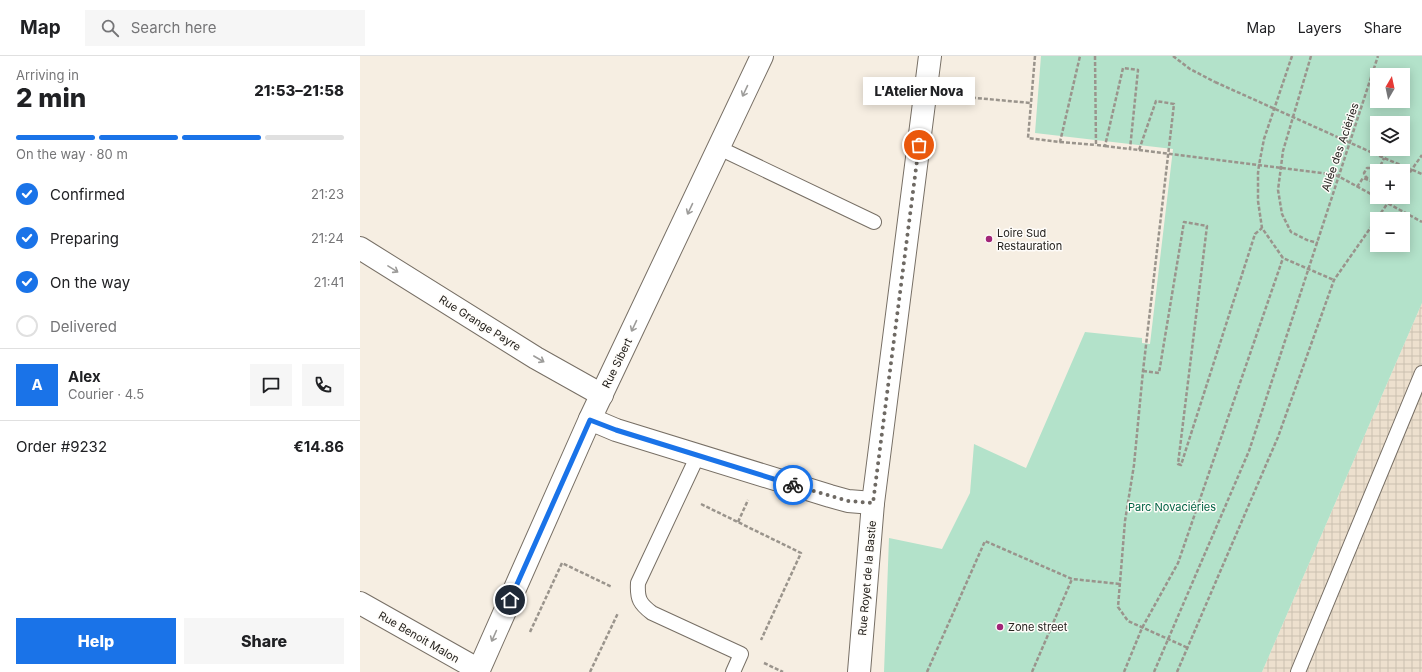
<!DOCTYPE html>
<meta charset="utf-8">
<style>
body{margin:0;font-family:Inter,sans-serif;background:#f6f6f6;color:#202124;height:100vh;display:flex;flex-direction:column;font-size:15px;white-space:nowrap}
*{box-sizing:border-box;margin:0}
p{font-size:13px;color:#757577}
.icon{flex:none;width:22px;height:22px;fill:none;stroke:currentColor;stroke-width:2;stroke-linecap:round;stroke-linejoin:round}
.map{position:relative;flex:1;overflow:hidden}
.sheet{display:flex;flex-direction:column;background:#fff;width:360px}
.sheet>*{flex:none}
.needle{width:26px;rotate:9deg}
.buttons{position:absolute;left:1010px;top:12px;display:grid;gap:8px}
.buttons a{display:grid;place-items:center;width:40px;height:40px;border-radius:0px;background:#fff;box-shadow:0 2px 10px #0003;font-size:20px}
.pin{position:absolute;display:grid;place-items:center;width:34px;height:34px;color:#fff;margin:-17px;border:2px solid #fff;border-radius:50%;box-shadow:0 1px 4px #0007}
.courier{position:absolute;display:grid;place-items:center;width:40px;height:40px;margin:-20px;border:3px solid #1a73e8;border-radius:50%;background:#fff;color:#222;box-shadow:0 1px 5px #0007}
.bubble{position:absolute;height:28px;border-radius:0px;background:#fff;box-shadow:0 2px 10px #0003;font-size:13px;font-weight:800;line-height:28px;text-align:center}
.head em{font-style:normal;font-weight:800}
.head div{display:flex;flex-direction:column-reverse}
.head{display:flex;align-items:center;justify-content:space-between;height:68px;padding:0 16px}
h1{font-size:26px;font-weight:800;line-height:30px}
.bar{display:grid;grid-template-columns:repeat(4,1fr);gap:6px 4px;align-content:center;height:48px;padding:0 16px}
.bar i{height:5px;border-radius:3px;background:#e0e0e0}
.bar .active{background:#1a73e8}
.bar p{grid-column:span 4}
.line{display:flex;align-items:center;gap:10px;padding:0 16px;border-top:1px solid #e0e0e0}
.line div{flex:1}
.round{display:grid;place-items:center;flex:none;width:42px;height:42px;border-radius:0px;background:#f6f6f6}
ol{padding:0 16px;list-style:none}
li{display:flex;align-items:center;gap:12px;height:44px}
li p{margin-inline-start:auto}
li .icon{padding:4px;border-radius:50%;background:#1a73e8;color:#fff;stroke-width:4}
li:last-child{color:#757577}
li i{width:22px;height:22px;border:2px solid #e0e0e0;border-radius:50%}
.primary-button{display:flex;gap:8px;margin-top:auto;padding:8px 16px}
.primary-button a{flex:1;height:46px;border-radius:0px;background:#1a73e8;color:#fff;font-size:16px;font-weight:800;line-height:46px;text-align:center}
.primary-button a+a{background:#f6f6f6;color:#202124}
header{display:flex;align-items:center;gap:24px;box-sizing:border-box;height:56px;padding:0 20px;background:#fff;border-bottom:1px solid #e0e0e0}
header strong{font-size:19px}
nav{display:flex;gap:22px;margin-inline-start:auto;font-size:14px}
.search{width:280px;height:36px;background:#f6f6f6;display:flex;align-items:center;gap:10px;box-sizing:border-box;padding:0 14px;border-radius:0px;color:#757577;font-size:15px}
main{display:flex;flex:1;min-height:0}
.map>svg:first-child{display:block}
.industrial{fill:url(#industrial-grid)}
.green{fill:#b3e2ca;fill-rule:evenodd}
.lines{fill:none;stroke-linecap:round;stroke-linejoin:round}
.service-casing{stroke:#776f65;stroke-width:16}
.minor-casing{stroke:#776f65;stroke-width:24}
.tertiary-casing{stroke:#776f65;stroke-width:24}
.path{stroke:#9a948c;stroke-width:2.5;stroke-dasharray:4 2;stroke-linecap:butt}
.service{stroke:#fff;stroke-width:14}
.minor{stroke:#fff;stroke-width:22}
.tertiary{stroke:#fff;stroke-width:22}
.path-bridge{stroke:#9a948c;stroke-width:2.5;stroke-dasharray:4 2;stroke-linecap:butt}
.oneway{stroke:#9d9c9a}
.done{stroke:#6e6963;stroke-width:4;stroke-dasharray:0 7.2}
.route{stroke:#1a73e8;stroke-width:5}
.poi-dot{fill:#a22578;stroke:#fefcf9;stroke-width:1.5}
.labels{text-anchor:middle;dominant-baseline:central;stroke-width:3;stroke-linejoin:round;paint-order:stroke}
.street-label{font-size:11px;fill:#25221e;stroke:#fefcf9}
.poi-label{font-size:11px;fill:#25221e;stroke:#fefcf9;text-anchor:start}
.park-label{font-size:11px;fill:#006243;stroke:#fefcf9}
</style>
<header>
<strong>Map</strong>
<div class="search"><svg class="icon" aria-label="search" viewBox="0 0 24 24"><circle cx="10" cy="10" r="6"/><path d="M15 15l6 6"/></svg>Search here</div>
<nav><a>Map</a><a>Layers</a><a>Share</a></nav>
</header>
<main>
<section class="sheet">
<div class="head"><div><h1>2 min</h1><p>Arriving in</p></div><em>21:53–21:58</em></div>
<div class="bar"><i class="active"></i><i class="active"></i><i class="active"></i><i></i><p>On the way · 80 m</p></div>
<ol>
<li><svg class="icon" aria-label="check" viewBox="0 0 24 24"><path d="M5 12l5 5 9-10"/></svg>Confirmed<p>21:23</p></li>
<li><svg class="icon" aria-label="check" viewBox="0 0 24 24"><path d="M5 12l5 5 9-10"/></svg>Preparing<p>21:24</p></li>
<li><svg class="icon" aria-label="check" viewBox="0 0 24 24"><path d="M5 12l5 5 9-10"/></svg>On the way<p>21:41</p></li>
<li><i></i>Delivered</li>
</ol>
<div class="line" style="height:72px"><b class="round" style="background:#1a73e8;color:#fff">A</b><div><b>Alex</b><p>Courier · 4.5</p></div><a class="round"><svg class="icon" aria-label="chat" viewBox="0 0 24 24"><path d="M4 5h16v11H9l-5 4z"/></svg></a><a class="round"><svg class="icon" aria-label="phone" viewBox="0 0 24 24"><path d="M5 4h4l2 5-3 2q2 4 5 5l2-3 5 2v4C11 20 4 13 5 4z"/></svg></a></div>
<div class="line" style="height:52px"><div>Order #9232</div><b>€14.86</b></div>
<div class="primary-button"><a>Help</a><a>Share</a></div>
</section>
<div class="map">
<svg width="1062" height="616" viewBox="0 0 1062 616">
<defs>
<pattern id="industrial-grid" width="8" height="8" patternUnits="userSpaceOnUse"><rect width="8" height="8" fill="#ede0ce"/><path d="M0 4h8M4 0v8" fill="none" stroke="#cbc0b0"/></pattern>
</defs>
<rect width="100%" height="100%" fill="#f6eee2"/>
<!-- industrial -->
<polygon class="industrial" points="1062,247 1062,616 902,616"/>
<!-- green -->
<path class="green" d="M681 0H1062V247L902 616H524L529 482 582 493 610 437 614 388 666 412 725 276 782 282V287L790 288 813 93 675 77ZM1017 19H1043V45H1017ZM1017 67H1043V93H1017ZM1017 115H1043V141H1017ZM1017 163H1043V189H1017Z"/>
<g class="lines">
<!-- service casing -->
<g class="service-casing">
<g id="service">
<polyline points="359,92 514,166"/>
<path d="M338 399 278 527C277 543 280 548 292 557L381 598 373 616"/>
<polyline points="938,616 1062,317"/>
</g>
</g>
<!-- minor casing -->
<g class="minor-casing">
<g id="minor">
<polyline points="0,192 176,302 242,339"/>
<polyline points="230,363 256,374 470,440 488,445 513,447"/>
<polyline points="0,547 119,614"/>
<polyline points="118,616 230,363 402,0"/>
</g>
</g>
<!-- tertiary casing -->
<g class="tertiary-casing">
<polyline id="tertiary" points="499,616 513,447 570,0"/>
</g>
<!-- path -->
<g class="path">
<polyline points="675,0 668,82 700,86 720,0"/>
<polyline points="735,0 736,89 745,90 763,12 778,14 770,93 779,94 796,45 814,48 783,315 774,409 765,465 758,551 768,565 828,592"/>
<polyline points="813,0 830,13 855,26"/>
<polyline points="932,0 904,83 899,109 898,117 898,145 902,172 923,202 974,224"/>
<polyline points="951,0 923,95 918,134 922,158 931,176 947,184 958,187"/>
<polyline points="594,40 671,47"/>
<polyline points="700,86 736,89"/>
<polyline points="745,90 770,93"/>
<polyline points="779,94 970,118 978,120 1062,166"/>
<polyline points="1018,115 1024,102"/>
<path d="M1017 117 1013 123C1008 123 1005 122 1004 117L1007 112H1014L1018 115"/>
<polyline points="1043,126 1062,99"/>
<polyline points="997,131 1003,122 1014,126 1017,124"/>
<polyline points="783,315 799,317 824,166 847,170 818,408 821,409 895,178 902,172"/>
<polyline points="341,448 441,497 401,584"/>
<polyline points="378,466 388,444"/>
<polyline points="170,576 202,507 252,531"/>
<polyline points="404,607 423,616"/>
<polyline points="230,616 258,557"/>
<polyline points="567,616 625,485 712,523 760,528"/>
<polyline points="672,616 712,523"/>
<polyline points="764,616 782,572 818,507 923,202"/>
<polyline points="794,616 889,395 1018,0"/>
<polyline points="817,616 918,381 974,224 1032,141"/>
</g>
<!-- service -->
<use href="#service" class="service"/>
<!-- minor -->
<use href="#minor" class="minor"/>
<!-- tertiary -->
<use href="#tertiary" class="tertiary"/>
<!-- path-bridge -->
<polyline class="path-bridge" points="855,26 1024,102 1062,118"/>
</g>
<!-- one-way arrows -->
<defs><path id="oneway-shaft" d="M-6 0H5M1.5-3L5.5 0L1.5 3" fill="none" stroke-width="1.6" stroke-linecap="round" stroke-linejoin="round"/></defs>
<g class="oneway">
<use href="#oneway-shaft" transform="translate(385 35) rotate(115)"/>
<use href="#oneway-shaft" transform="translate(330 153) rotate(115)"/>
<use href="#oneway-shaft" transform="translate(33 213) rotate(32)"/>
<use href="#oneway-shaft" transform="translate(274 270) rotate(115)"/>
<use href="#oneway-shaft" transform="translate(179 303) rotate(30)"/>
<use href="#oneway-shaft" transform="translate(134 580) rotate(114)"/>
</g>
<g class="lines">
<!-- done -->
<polyline class="done" points="433,429 488,445 513,447 559,89"/>
<!-- route -->
<polyline class="route" points="150,544 230,364 256,374 433,429"/>
</g>
<!-- markers -->
<g class="poi-dot">
<circle cx="629" cy="183" r="4"/>
<circle cx="640" cy="571" r="4"/>
</g>
<g class="labels">
<!-- street labels -->
<g class="street-label">
<text transform="translate(980 91) rotate(-71)">Allée des Aciéries</text>
<text transform="translate(120 267) rotate(32)">Rue Grange Payre</text>
<text transform="translate(257 307) rotate(-64)">Rue Sibert</text>
<text transform="translate(507 522) rotate(-85)">Rue Royet de la Bastie</text>
<text transform="translate(59 581) rotate(30)">Rue Benoit Malon</text>
</g>
<!-- poi labels -->
<g class="poi-label">
<text x="637" y="177">Loire Sud<tspan x="637" dy="13">Restauration</tspan></text>
<text x="648" y="571">Zone street</text>
</g>
<!-- park labels -->
<g class="park-label">
<text x="812" y="451">Parc Novaciéries</text>
</g>
</g>
</svg>
<div class="buttons">
<a><svg class="needle" viewBox="-14 -14 28 28"><path d="M0-13l5 13h-10z" fill="#e53935"/><path d="M0 13l5-13h-10z" fill="#757577"/></svg></a>
<a><svg class="icon" aria-label="layers" viewBox="0 0 24 24"><path d="M12 4l9 5-9 5-9-5zM3 14l9 5 9-5"/></svg></a>
<a>+</a>
<a>−</a>
</div>
<div class="pin" style="left:559px;top:89px;background:#ea580c"><svg class="icon" aria-label="bag" viewBox="0 0 24 24"><path d="M5 8h14l-1 12H6zM9 8a3 3 0 0 1 6 0"/></svg></div>
<div class="pin" style="left:150px;top:544px;background:#1f2937"><svg class="icon" aria-label="home" viewBox="0 0 24 24"><path d="M3 11l9-7 9 7M6 9v11h12V9"/></svg></div>
<div class="courier" style="left:433px;top:429px"><svg class="icon" aria-label="bike" viewBox="0 0 24 24"><circle cx="6" cy="16" r="4"/><circle cx="18" cy="16" r="4"/><path d="M6 16l4-8h5l3 8M10 8l3 8H6M13 5h3"/></svg></div>
<div class="bubble" style="left:503px;top:21px;width:112px">L'Atelier Nova</div>
</div>
</main>
